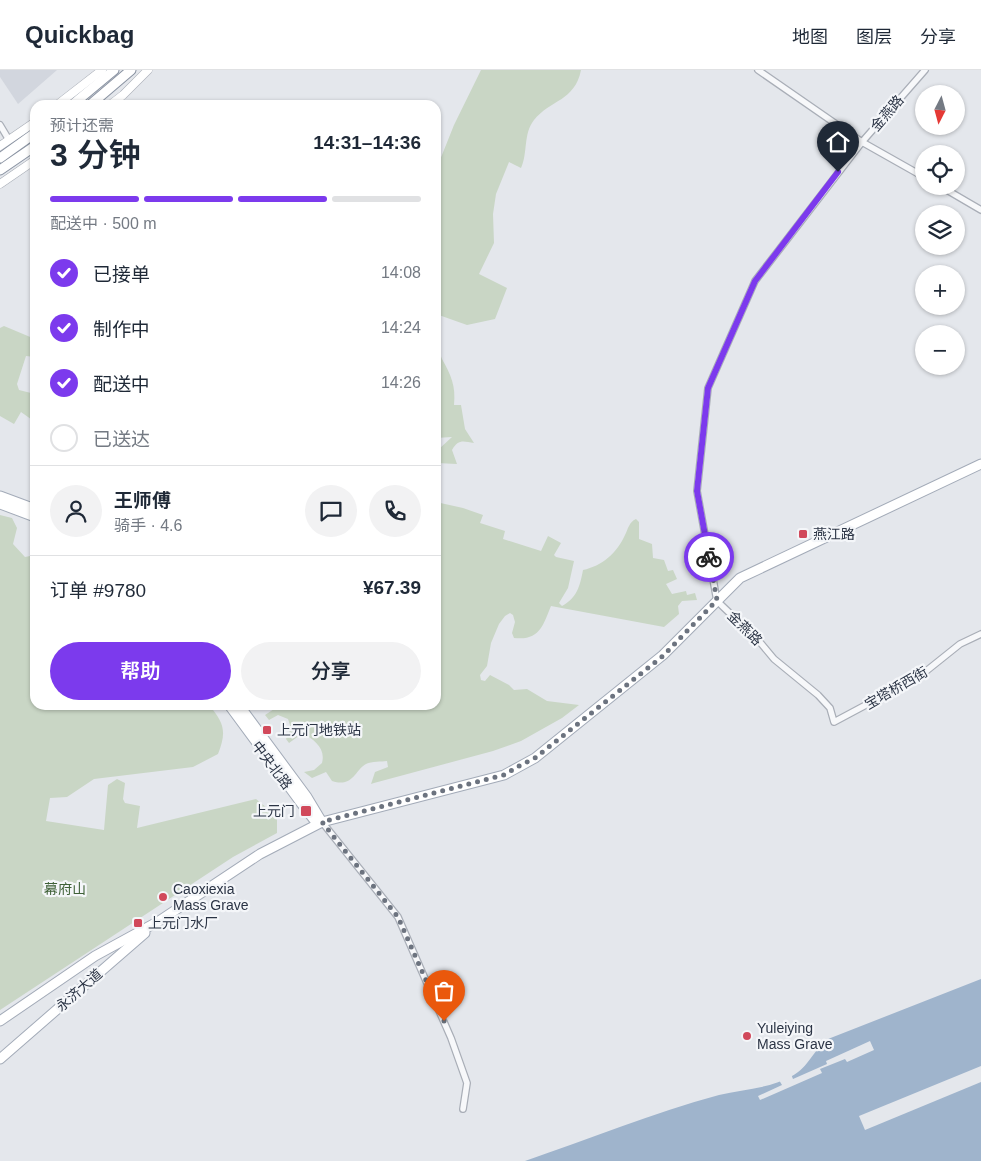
<!DOCTYPE html>
<html lang="zh">
<meta charset="utf-8">
<style>
body{margin:0;font-family:Helvetica,"Noto Sans SC",sans-serif;background:#f2f2f3;color:#1f2937;height:100vh;display:flex;flex-direction:column;font-size:19px;white-space:nowrap}
*{box-sizing:border-box;margin:0}
p{font-size:16px;color:#747a83}
.icon{flex:none;width:28px;height:28px;fill:none;stroke:currentColor;stroke-width:2;stroke-linecap:round;stroke-linejoin:round}
.map{position:relative;flex:1;overflow:hidden}
.panel{position:absolute;left:30px;top:30px;width:411px;height:610px;display:flex;flex-direction:column;background:#fff;border-radius:15px;box-shadow:0 1px 4px #0004}
.panel>*{flex:none}
.needle{width:32px;rotate:186deg}
.controls{position:absolute;left:915px;top:15px;display:grid;gap:10px}
.controls a{display:grid;place-items:center;width:50px;height:50px;border-radius:50%;background:#fff;box-shadow:0 1px 4px #0004;font-size:25px}
.pin{position:absolute;display:grid;place-items:center;width:42px;height:42px;color:#fff;margin:-51px -21px;border-radius:50% 50% 50% 0;rotate:-45deg;box-shadow:0 0 5px #0007}
.pin .icon{rotate:45deg}
.courier{position:absolute;display:grid;place-items:center;width:50px;height:50px;margin:-25px;border:4px solid #7c3aed;border-radius:50%;background:#fff;color:#222;box-shadow:0 1px 6px #0007}
.overview em{font-style:normal;font-weight:600}
.overview div{display:flex;flex-direction:column-reverse}
.overview{display:flex;align-items:center;justify-content:space-between;height:85px;padding:0 20px}
h1{font-size:32px;font-weight:600;line-height:38px}
.bar{display:grid;grid-template-columns:repeat(4,1fr);gap:8px 5px;align-content:center;height:60px;padding:0 20px}
.bar i{height:6px;border-radius:4px;background:#e0e1e3}
.bar .selected{background:#7c3aed}
.bar p{grid-column:span 4}
.line{display:flex;align-items:center;gap:12px;padding:0 20px;border-top:1px solid #e0e1e3}
.line div{flex:1}
.round{display:grid;place-items:center;flex:none;width:52px;height:52px;border-radius:26px;background:#f2f2f3}
ol{padding:0 20px;list-style:none}
li{display:flex;align-items:center;gap:15px;height:55px}
li p{margin-inline-start:auto}
li .icon{padding:5px;border-radius:50%;background:#7c3aed;color:#fff;stroke-width:4}
li:last-child{color:#747a83}
li i{width:28px;height:28px;border:2px solid #e0e1e3;border-radius:50%}
.primary-button{display:flex;gap:10px;margin-top:auto;padding:10px 20px}
.primary-button a{flex:1;height:58px;border-radius:30px;background:#7c3aed;color:#fff;font-size:20px;font-weight:600;line-height:58px;text-align:center}
.primary-button a+a{background:#f2f2f3;color:#1f2937}
header{display:flex;align-items:center;gap:30px;box-sizing:border-box;height:70px;padding:0 25px;background:#fff;border-bottom:1px solid #e0e1e3}
header strong{font-size:24px}
nav{display:flex;gap:28px;margin-inline-start:auto;font-size:18px}
.map>svg:first-child{display:block}
.built{fill:#d2d6de}
.green{fill:#c9d6c5}
.water{fill:#9fb4cc}
.pier{fill:#e4e7ec}
.lines{fill:none;stroke-linecap:round;stroke-linejoin:round}
.minor-casing{stroke:#a9aeb7;stroke-width:8}
.secondary-casing{stroke:#a9aeb7;stroke-width:9}
.primary-casing{stroke:#a3abb8;stroke-width:11}
.trunk-casing{stroke:#8b94a3;stroke-width:11}
.minor{stroke:#f7f8fa;stroke-width:5.5}
.secondary{stroke:#fff;stroke-width:8}
.primary{stroke:#fff;stroke-width:9}
.trunk{stroke:#fff;stroke-width:9}
.done{stroke:#6c737f;stroke-width:5;stroke-dasharray:0 9}
.route{stroke:#7c3aed;stroke-width:6}
.poi-dot{fill:#d1495b;stroke:#f4f6f9;stroke-width:2}
.labels{text-anchor:middle;dominant-baseline:central;stroke-width:4.5;stroke-linejoin:round;paint-order:stroke}
.street-label{font-size:14px;fill:#2b3445;stroke:#f4f6f9}
.poi-label{font-size:14px;fill:#2b3445;stroke:#f4f6f9;text-anchor:start}
.park-label{font-size:14px;fill:#3f6138;stroke:#f4f6f9}
</style>
<header>
<strong>Quickbag</strong>
<nav><a>地图</a><a>图层</a><a>分享</a></nav>
</header>
<div class="map">
<svg width="981" height="1091" viewBox="0 0 981 1091">
<rect width="100%" height="100%" fill="#e4e7ec"/>
<!-- built -->
<polygon class="built" points="0,0 57,0 18,34 0,7"/>
<!-- green -->
<g class="green">
<path d="M481 0H581C575 31 550 30 534 50 523 64 528 83 521 98L509 92 496 124 493 144 494 173 479 204 507 218 495 249 467 255 436 244V100L454 55Z"/>
<polygon points="4,256 35,269 35,287 26,286 17,314 19,320 35,324 35,352 21,342 14,354 0,346 0,258"/>
<path d="M436 261C440 270 438 281 442 289 451 305 456 316 454 335H461L465 359 474 373C463 371 458 369 452 380L457 394 436 393 439 379 452 367 436 368Z"/>
<path d="M436 432 463 438 483 445 480 453 505 461 503 469 541 481 548 466 561 473 554 485 556 487 574 491 568 518 559 533 562 536C577 528 580 516 583 500 602 496 617 483 625 465 628 459 629 452 636 449L639 452V469L652 474 653 488 664 490 668 501 673 500 677 509 666 514 672 524 686 521 687 525 695 523 697 530 682 531 678 536 679 544 664 557 551 536C543 555 540 571 514 568L512 563 515 552 513 545 510 543 505 546 499 554 491 573 487 596 480 605 481 610 485 611 490 605 509 615 514 620 527 619 547 631 579 635 562 648 521 671 493 681 374 713 371 714 375 702 388 697 387 691C381 692 372 691 366 694 355 700 353 718 332 711L326 702 312 708 304 702 314 700 322 693C326 678 314 670 303 663L289 673 286 669 291 658 288 649 278 645 269 650 265 645 280 635H436Z"/>
<path d="M0 445 12 448 17 458 13 474 25 487 35 485V635H209C224 653 227 661 218 684L193 697 94 709 67 727 50 728 46 751 104 760 108 715 117 709 125 713 123 729 125 733 140 736 137 758 256 729 277 746V763L233 787 0 940Z"/>
</g>
<!-- water -->
<path class="water" d="M981 909V1091H525C589 1069 653 1043 719 1025 743 1019 769 1019 792 1006 809 997 813 980 828 969Z"/>
<!-- pier -->
<g class="pier">
<polygon points="870,971 874,980 847,992 845,989 820,999 822,1003 760,1030 758,1026 782,1015 779,1010 791,1004 793,1009 827,994 826,991"/>
<polygon points="981,996 981,1012 865,1060 859,1046"/>
</g>
<g class="lines">
<!-- minor casing -->
<g class="minor-casing">
<g id="minor">
<polyline points="758,0 862,72 924,107"/>
<polyline points="925,0 862,72 755,211 708,318 697,421 717,531 759,571 774,589 818,625 830,638 834,652 920,606 960,574 981,564"/>
<polyline points="0,55 9,70"/>
<polyline points="940,116 981,140"/>
<polyline points="322,752 398,847 451,968 467,1013 463,1039"/>
</g>
</g>
<!-- secondary casing -->
<g class="secondary-casing">
<g id="secondary">
<polyline points="57,35 102,0"/>
<polyline points="110,35 123,25 148,0"/>
<polyline points="0,76 35,52"/>
<polyline points="0,114 35,90"/>
</g>
</g>
<!-- primary casing -->
<g class="primary-casing">
<g id="primary">
<polyline points="0,426 35,439"/>
<polyline points="0,434 35,447"/>
<polyline points="229,635 301,733 315,751 322,752"/>
<polyline points="239,635 307,727 322,752"/>
<polyline points="0,951 95,886 159,851 260,784 322,752 504,705 535,688 663,585 740,508 981,394"/>
<polyline points="0,989 145,863"/>
</g>
</g>
<!-- trunk casing -->
<g class="trunk-casing">
<g id="trunk">
<polyline points="72,35 114,0"/>
<polyline points="90,35 131,0"/>
<polyline points="0,88 35,63"/>
<polyline points="0,100 35,76"/>
</g>
</g>
<!-- minor -->
<use href="#minor" class="minor"/>
<!-- secondary -->
<use href="#secondary" class="secondary"/>
<!-- primary -->
<use href="#primary" class="primary"/>
<!-- trunk -->
<use href="#trunk" class="trunk"/>
</g>
<g class="lines">
<!-- done -->
<polyline class="done" points="444,951 398,847 322,752 504,705 519,696 535,688 663,586 717,530 709,487"/>
<!-- route -->
<polyline class="route" points="709,487 697,421 708,318 755,211 838,102"/>
</g>
<!-- markers -->
<g class="poi-dot">
<rect x="798" y="459" width="10" height="10" rx="2.5"/>
<rect x="262" y="655" width="10" height="10" rx="2.5"/>
<rect x="300" y="735" width="12" height="12" rx="2.5"/>
<circle cx="163" cy="827" r="5"/>
<rect x="133" y="848" width="10" height="10" rx="2.5"/>
<circle cx="747" cy="966" r="5"/>
</g>
<g class="labels">
<!-- street labels -->
<g class="street-label">
<text transform="translate(887 43) rotate(-49)">金燕路</text>
<text transform="translate(745 558) rotate(45)">金燕路</text>
<text transform="translate(896 618) rotate(-30)">宝塔桥西街</text>
<text transform="translate(272 695) rotate(53)">中央北路</text>
<text transform="translate(79 920) rotate(-41)">永济大道</text>
</g>
<!-- poi labels -->
<g class="poi-label">
<text x="813" y="464">燕江路</text>
<text x="277" y="660">上元门地铁站</text>
<text x="295" y="741" text-anchor="end">上元门</text>
<text x="173" y="819">Caoxiexia<tspan x="173" dy="16">Mass Grave</tspan></text>
<text x="148" y="853">上元门水厂</text>
<text x="757" y="958">Yuleiying<tspan x="757" dy="16">Mass Grave</tspan></text>
</g>
<!-- park labels -->
<g class="park-label">
<text x="65" y="819">幕府山</text>
</g>
</g>
</svg>
<div class="controls">
<a><svg class="needle" viewBox="-14 -14 28 28"><path d="M0-13l5 13h-10z" fill="#e53935"/><path d="M0 13l5-13h-10z" fill="#747a83"/></svg></a>
<a><svg class="icon" aria-label="locate" viewBox="0 0 24 24"><circle cx="12" cy="12" r="6"/><path d="M12 2v4M12 18v4M2 12h4M18 12h4"/></svg></a>
<a><svg class="icon" aria-label="layers" viewBox="0 0 24 24"><path d="M12 4l9 5-9 5-9-5zM3 14l9 5 9-5"/></svg></a>
<a>+</a>
<a>−</a>
</div>
<div class="pin" style="left:444px;top:951px;background:#ea580c"><svg class="icon" aria-label="bag" viewBox="0 0 24 24"><path d="M5 8h14l-1 12H6zM9 8a3 3 0 0 1 6 0"/></svg></div>
<div class="pin" style="left:838px;top:102px;background:#1f2937"><svg class="icon" aria-label="home" viewBox="0 0 24 24"><path d="M3 11l9-7 9 7M6 9v11h12V9"/></svg></div>
<div class="courier" style="left:709px;top:487px"><svg class="icon" aria-label="bike" viewBox="0 0 24 24"><circle cx="6" cy="16" r="4"/><circle cx="18" cy="16" r="4"/><path d="M6 16l4-8h5l3 8M10 8l3 8H6M13 5h3"/></svg></div>
<section class="panel">
<div class="overview"><div><h1>3 分钟</h1><p>预计还需</p></div><em>14:31–14:36</em></div>
<div class="bar"><i class="selected"></i><i class="selected"></i><i class="selected"></i><i></i><p>配送中 · 500 m</p></div>
<ol>
<li><svg class="icon" aria-label="check" viewBox="0 0 24 24"><path d="M5 12l5 5 9-10"/></svg>已接单<p>14:08</p></li>
<li><svg class="icon" aria-label="check" viewBox="0 0 24 24"><path d="M5 12l5 5 9-10"/></svg>制作中<p>14:24</p></li>
<li><svg class="icon" aria-label="check" viewBox="0 0 24 24"><path d="M5 12l5 5 9-10"/></svg>配送中<p>14:26</p></li>
<li><i></i>已送达</li>
</ol>
<div class="line" style="height:90px"><a class="round"><svg class="icon" aria-label="person" viewBox="0 0 24 24"><circle cx="12" cy="8" r="4"/><path d="M4 21q1-7 8-7t8 7"/></svg></a><div><b>王师傅</b><p>骑手 · 4.6</p></div><a class="round"><svg class="icon" aria-label="chat" viewBox="0 0 24 24"><path d="M4 5h16v11H9l-5 4z"/></svg></a><a class="round"><svg class="icon" aria-label="phone" viewBox="0 0 24 24"><path d="M5 4h4l2 5-3 2q2 4 5 5l2-3 5 2v4C11 20 4 13 5 4z"/></svg></a></div>
<div class="line" style="height:65px"><div>订单 #9780</div><b>¥67.39</b></div>
<div class="primary-button"><a>帮助</a><a>分享</a></div>
</section>
</div>
